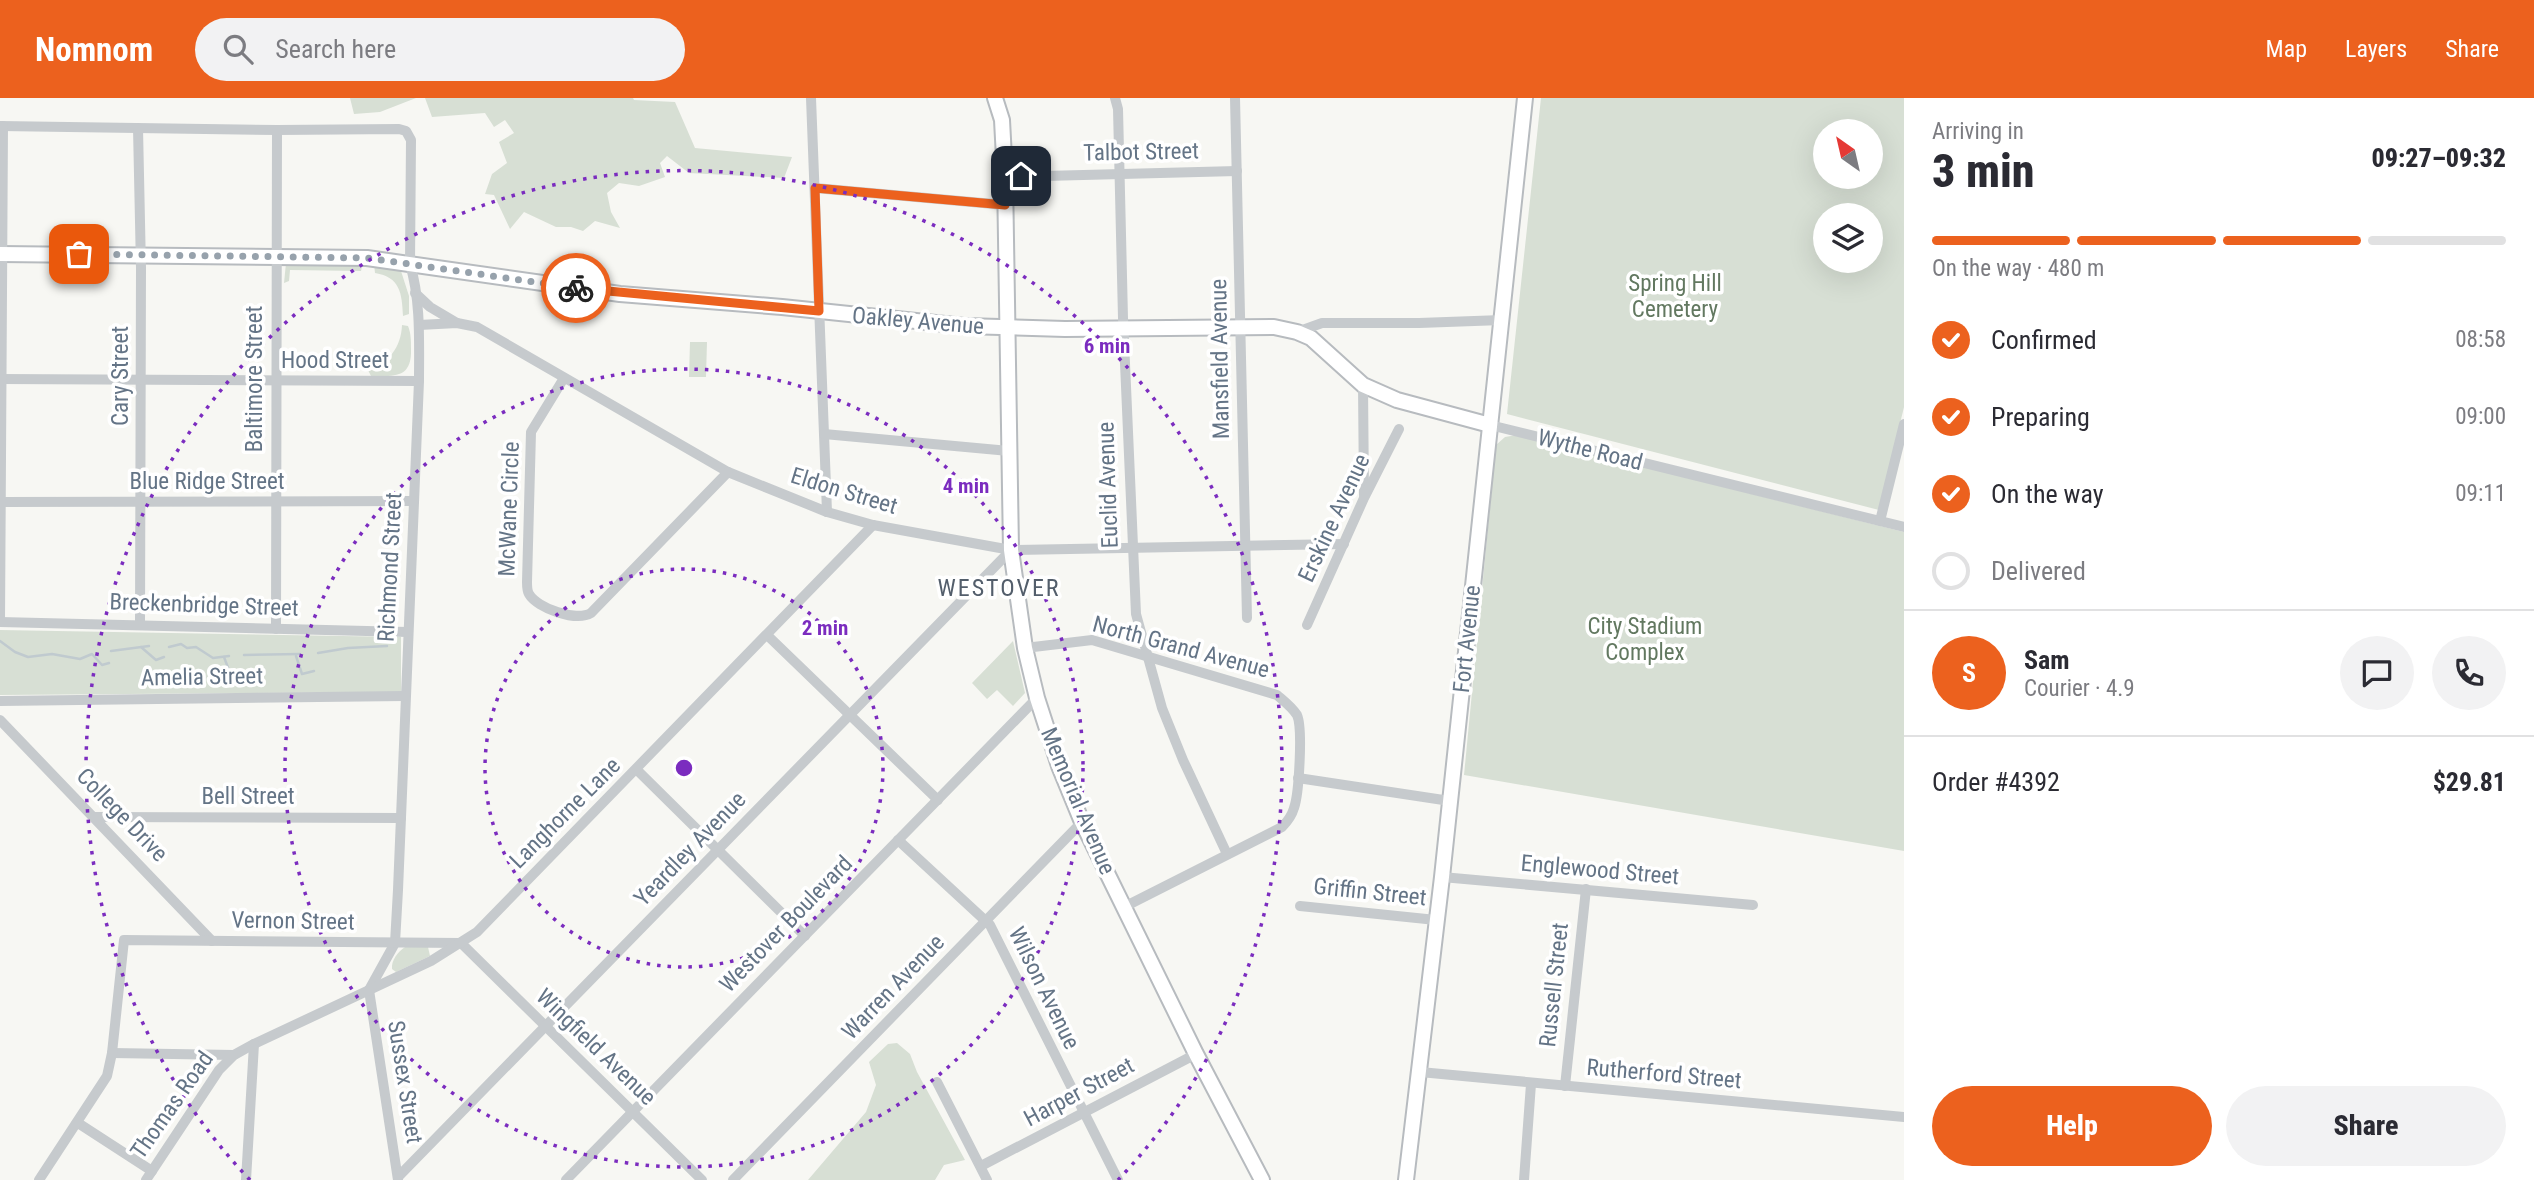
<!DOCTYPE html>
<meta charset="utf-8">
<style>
body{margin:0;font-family:"Roboto Condensed",sans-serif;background:#f2f2f3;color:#2b2b33;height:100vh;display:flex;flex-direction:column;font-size:26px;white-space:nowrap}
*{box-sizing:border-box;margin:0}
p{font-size:23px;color:#7c7c81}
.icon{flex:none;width:38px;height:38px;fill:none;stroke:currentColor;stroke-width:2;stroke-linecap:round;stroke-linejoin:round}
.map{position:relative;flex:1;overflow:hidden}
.sheet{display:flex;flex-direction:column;background:#fff;width:630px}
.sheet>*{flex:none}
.needle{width:46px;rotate:326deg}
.controls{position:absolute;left:1813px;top:21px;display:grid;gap:14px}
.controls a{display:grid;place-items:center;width:70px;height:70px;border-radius:50%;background:#fff;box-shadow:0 7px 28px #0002;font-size:35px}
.pin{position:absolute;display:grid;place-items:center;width:60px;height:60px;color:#fff;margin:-30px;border-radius:14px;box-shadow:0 4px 10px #0006}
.courier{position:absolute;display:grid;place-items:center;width:70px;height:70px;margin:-35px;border:5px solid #ec611e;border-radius:50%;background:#fff;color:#222;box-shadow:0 2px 9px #0007}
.overview em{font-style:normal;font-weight:800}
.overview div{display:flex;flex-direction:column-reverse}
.overview{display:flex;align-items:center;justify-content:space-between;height:119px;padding:0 28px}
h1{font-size:46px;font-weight:800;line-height:52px}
.bar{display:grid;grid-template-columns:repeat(4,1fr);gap:10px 7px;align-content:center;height:84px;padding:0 28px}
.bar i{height:9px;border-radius:5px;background:#e1e1e2}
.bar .current{background:#ec611e}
.bar p{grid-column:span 4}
.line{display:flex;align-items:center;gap:18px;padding:0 28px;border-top:2px solid #e1e1e2}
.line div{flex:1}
.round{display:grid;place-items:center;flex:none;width:74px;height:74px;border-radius:37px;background:#f2f2f3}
ol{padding:0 28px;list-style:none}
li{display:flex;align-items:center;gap:21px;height:77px}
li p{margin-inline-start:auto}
li .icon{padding:7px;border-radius:50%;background:#ec611e;color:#fff;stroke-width:4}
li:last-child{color:#7c7c81}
li i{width:38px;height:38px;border:4px solid #e1e1e2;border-radius:50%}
.action{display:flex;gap:14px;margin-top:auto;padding:14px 28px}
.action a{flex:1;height:80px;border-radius:42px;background:#ec611e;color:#fff;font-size:28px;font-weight:800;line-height:80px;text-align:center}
.action a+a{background:#f2f2f3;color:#2b2b33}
header{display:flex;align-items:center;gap:42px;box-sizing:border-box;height:98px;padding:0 35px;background:#ec611e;color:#fff}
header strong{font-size:33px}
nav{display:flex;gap:38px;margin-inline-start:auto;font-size:24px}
.search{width:490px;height:63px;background:#f2f2f3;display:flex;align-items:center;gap:18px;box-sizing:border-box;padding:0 24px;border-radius:38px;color:#7c7c81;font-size:26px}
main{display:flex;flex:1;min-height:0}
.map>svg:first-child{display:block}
.green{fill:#d7dfd4;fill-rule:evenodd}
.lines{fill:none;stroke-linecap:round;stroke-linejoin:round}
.stream{stroke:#c0cacf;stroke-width:2.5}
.major-casing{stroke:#b7bbbf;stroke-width:18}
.minor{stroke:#c6cacd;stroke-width:10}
.major{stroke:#fff;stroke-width:14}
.done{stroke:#97a2ac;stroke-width:7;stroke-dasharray:0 12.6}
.route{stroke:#ec611e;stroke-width:9}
.ring{fill:none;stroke:#7b2cbf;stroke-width:3.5;stroke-dasharray:3.5 7}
.labels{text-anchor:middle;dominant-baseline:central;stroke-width:7;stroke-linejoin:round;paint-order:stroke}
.street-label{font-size:23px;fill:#647486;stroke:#fff}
.park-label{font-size:23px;fill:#627860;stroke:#fff}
.neighbourhood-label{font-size:24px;letter-spacing:2px;fill:#535e6b;stroke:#fff}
.centre{fill:#7b2cbf;stroke:#fff;stroke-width:3.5}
.ring-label{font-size:21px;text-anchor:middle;font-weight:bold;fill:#7b2cbf;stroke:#fff;stroke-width:7;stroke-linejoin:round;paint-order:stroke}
</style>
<header>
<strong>Nomnom</strong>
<div class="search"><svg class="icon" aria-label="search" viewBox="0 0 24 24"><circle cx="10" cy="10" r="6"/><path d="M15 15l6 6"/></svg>Search here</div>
<nav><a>Map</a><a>Layers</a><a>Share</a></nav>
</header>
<main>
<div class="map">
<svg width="1904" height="1082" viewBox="0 0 1904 1082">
<rect width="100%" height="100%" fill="#f7f7f3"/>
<!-- green -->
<g class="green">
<polygon points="350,0 416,0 380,14 354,16"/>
<polygon points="425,0 633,0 634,2 675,4 695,50 792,59 784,80 689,75 667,58 660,65 665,79 639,88 619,85 607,95 611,114 620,130 595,123 583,133 571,129 556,129 524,114 510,131 494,97 485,96 492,76 507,65 499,44 514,35 505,22 494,29 485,15 432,19"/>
<path d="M1541 0H1904V309L1879 412 1507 316ZM1825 33H1871V79H1825ZM1825 117H1871V163H1825Z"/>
<polygon points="363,164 361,173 290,172 289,183 284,185 286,165"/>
<path d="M374 166 398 170 401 173 409 198V216L403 218C402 195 400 179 375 175Z"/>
<path d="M402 227 408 228C411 235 411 243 411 251 412 281 394 278 371 278L368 272C389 264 401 250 402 227Z"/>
<polygon points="690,244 707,244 706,279 689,279"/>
<polygon points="1517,337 1904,434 1904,753 1464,677 1496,347 1505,339"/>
<polygon points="0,532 401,539 401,594 0,597"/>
<polygon points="1013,543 1025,595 1013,608 997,592 987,601 972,585"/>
<path d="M405 849H428L430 858 396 874 392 871C391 862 398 854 405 849Z"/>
<polygon points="897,945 910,956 917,974 965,1062 944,1067 935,1082 808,1082 866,1014 876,987 869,964 888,946"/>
</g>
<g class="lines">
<!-- stream -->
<g class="stream">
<polyline points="0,543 15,554 28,559 52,556 80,561 92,556 102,567 109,565"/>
<polyline points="141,549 156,562 164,559"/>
<polyline points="169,549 181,546 187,550 196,549 213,560 229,558"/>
<polyline points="111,553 149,548"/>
<polyline points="318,555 348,550 387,548"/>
<polyline points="244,557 300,556"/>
<polyline points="296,558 302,576 314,573"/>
<polyline points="224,559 230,575 245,574"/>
</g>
<!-- major casing -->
<g class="major-casing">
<g id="major">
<polyline points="995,0 1002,22 1005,79 1011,452 1025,550 1037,600 1059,668 1082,724 1196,956 1262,1082"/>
<polyline points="0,156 367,160 620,196 782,209 964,228 1065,231 1274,229 1297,234 1311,240 1363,287 1397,302 1490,327"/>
<polyline points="1406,1082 1442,779 1525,0"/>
</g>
</g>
<!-- minor -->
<g class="minor">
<polyline points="811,0 827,414"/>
<polyline points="1115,0 1118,11 1123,220 1136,516 1162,610 1183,662 1227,756"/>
<polyline points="1235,0 1247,520"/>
<path d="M0 28 277 32 399 31 406 33 411 42 410 166C421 203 419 244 419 283L398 792 395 845 369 892"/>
<polyline points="138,30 141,170 140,526"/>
<polyline points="1005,79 1237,73"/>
<polyline points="815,90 1005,107"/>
<polyline points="415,195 430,209 457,225"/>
<polyline points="419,227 457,225 477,229 728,374 827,414 873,427 1011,452 1344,446"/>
<polyline points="1297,234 1322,225 1419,225 1502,222"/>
<path d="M564 280 531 334 527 484C527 488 527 493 529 496 537 510 576 524 591 515L728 374"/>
<polyline points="0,281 419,283"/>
<polyline points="1363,287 1364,397"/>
<polyline points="1490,327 1904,429"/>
<polyline points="824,336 1009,353"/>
<polyline points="0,404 414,403"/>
<polyline points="1880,423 1904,326"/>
<polyline points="0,524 3,28"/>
<polyline points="0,524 408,534"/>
<polyline points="1307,527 1364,400 1399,331"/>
<polyline points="276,531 277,32"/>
<polyline points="767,537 938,702"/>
<path d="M1025 550 1092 542 1277 597C1284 603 1292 609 1297 617 1303 630 1299 696 1294 710 1292 717 1287 724 1282 729L1124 809"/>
<polyline points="0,603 405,598"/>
<polyline points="0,622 212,843"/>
<polyline points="637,672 805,838"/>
<polyline points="1298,680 1450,703"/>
<polyline points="95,719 401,720"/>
<polyline points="898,742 990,827 1118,1082"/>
<polyline points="1442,779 1753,807"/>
<polyline points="1300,808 1436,822"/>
<polyline points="461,845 702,1082"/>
<polyline points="369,892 398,1082"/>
<polyline points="112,955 234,957"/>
<polyline points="1420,974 1904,1019"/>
<polyline points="937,984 987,1082"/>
<polyline points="1565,988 1586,791"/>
<polyline points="78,1025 152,1073"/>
<polyline points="981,1068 1196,956"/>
<polyline points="398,1079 1011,452"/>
<polyline points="39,1082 107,978 112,955 124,842 461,845"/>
<polyline points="146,1082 219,972 234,957 254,946 431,863 477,834 873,427"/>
<polyline points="246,1082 254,946"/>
<polyline points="566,1082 1037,600"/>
<polyline points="733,1082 1082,724"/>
<polyline points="1524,1082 1531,986"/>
</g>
<!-- major -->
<use href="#major" class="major"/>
</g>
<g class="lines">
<!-- done -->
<polyline class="done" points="79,156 367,160 576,190"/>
<!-- route -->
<polyline class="route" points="576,190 819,213 815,90 1005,107 1005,79 1021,78"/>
</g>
<!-- distance rings -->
<g class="ring">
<circle cx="684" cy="670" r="199"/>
<circle cx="684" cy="670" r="399"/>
<path d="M250 1082A598 598 0 1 1 1118 1082"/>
</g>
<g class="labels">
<!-- street labels -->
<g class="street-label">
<text transform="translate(1141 54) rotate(-1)">Talbot Street</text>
<text transform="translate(918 223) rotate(5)">Oakley Avenue</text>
<text transform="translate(1220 261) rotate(-91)">Mansfield Avenue</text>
<text x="335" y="262">Hood Street</text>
<text transform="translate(120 278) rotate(-90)">Cary Street</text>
<text transform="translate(254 281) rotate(-90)">Baltimore Street</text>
<text transform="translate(1590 352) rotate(14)">Wythe Road</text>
<text x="207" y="383">Blue Ridge Street</text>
<text transform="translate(1108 387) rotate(-92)">Euclid Avenue</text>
<text transform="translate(844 393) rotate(17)">Eldon Street</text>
<text transform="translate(509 411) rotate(-88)">McWane Circle</text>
<text transform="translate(1334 420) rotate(-65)">Erskine Avenue</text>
<text transform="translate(390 469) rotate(-87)">Richmond Street</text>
<text transform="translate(204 507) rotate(2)">Breckenbridge Street</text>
<text transform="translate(1467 541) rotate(-84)">Fort Avenue</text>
<text transform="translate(1181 549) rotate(15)">North Grand Avenue</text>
<text transform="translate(202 579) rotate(-1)">Amelia Street</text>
<text x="248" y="698">Bell Street</text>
<text transform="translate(1078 703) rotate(67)">Memorial Avenue</text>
<text transform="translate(565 715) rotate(-45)">Langhorne Lane</text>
<text transform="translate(122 717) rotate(46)">College Drive</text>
<text transform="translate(690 751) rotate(-46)">Yeardley Avenue</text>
<text transform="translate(1600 772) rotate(5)">Englewood Street</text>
<text transform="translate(1370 794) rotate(6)">Griffin Street</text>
<text transform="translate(293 823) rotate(1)">Vernon Street</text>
<text transform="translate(786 826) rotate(-46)">Westover Boulevard</text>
<text transform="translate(1554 887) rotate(-84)">Russell Street</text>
<text transform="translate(893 889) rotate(-46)">Warren Avenue</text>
<text transform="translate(1044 890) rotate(64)">Wilson Avenue</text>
<text transform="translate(596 949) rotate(44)">Wingfield Avenue</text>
<text transform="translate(1664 976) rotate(5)">Rutherford Street</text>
<text transform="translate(405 984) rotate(81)">Sussex Street</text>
<text transform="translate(1079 994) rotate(-28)">Harper Street</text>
<text transform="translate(172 1007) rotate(-55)">Thomas Road</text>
</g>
<!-- park labels -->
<g class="park-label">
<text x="1675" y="185">Spring Hill<tspan x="1675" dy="26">Cemetery</tspan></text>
<text x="1645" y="528">City Stadium<tspan x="1645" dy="26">Complex</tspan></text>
</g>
<!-- neighbourhood labels -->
<g class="neighbourhood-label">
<text x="999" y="490">WESTOVER</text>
</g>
</g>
<circle cx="684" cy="670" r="10" class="centre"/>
<g class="ring-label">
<text x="1107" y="255">6 min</text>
<text x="966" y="395">4 min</text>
<text x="825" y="537">2 min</text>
</g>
</svg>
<div class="controls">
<a><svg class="needle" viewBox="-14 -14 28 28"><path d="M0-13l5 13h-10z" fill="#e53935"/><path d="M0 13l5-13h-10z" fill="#7c7c81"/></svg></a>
<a><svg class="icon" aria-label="layers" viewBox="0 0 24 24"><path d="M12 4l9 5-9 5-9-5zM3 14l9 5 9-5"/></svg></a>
</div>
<div class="pin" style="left:79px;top:156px;background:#ea580c"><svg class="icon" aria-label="bag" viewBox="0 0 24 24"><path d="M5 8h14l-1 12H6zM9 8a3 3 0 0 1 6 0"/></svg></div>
<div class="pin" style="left:1021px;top:78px;background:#1f2937"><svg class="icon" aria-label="home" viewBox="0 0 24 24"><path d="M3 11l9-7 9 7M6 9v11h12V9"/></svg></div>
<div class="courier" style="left:576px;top:190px"><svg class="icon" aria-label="bike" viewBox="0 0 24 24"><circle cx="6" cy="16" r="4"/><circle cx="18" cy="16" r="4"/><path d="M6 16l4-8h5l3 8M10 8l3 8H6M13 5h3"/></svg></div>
</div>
<section class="sheet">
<div class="overview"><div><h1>3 min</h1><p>Arriving in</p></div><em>09:27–09:32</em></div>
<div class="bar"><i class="current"></i><i class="current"></i><i class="current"></i><i></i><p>On the way · 480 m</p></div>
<ol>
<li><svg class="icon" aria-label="check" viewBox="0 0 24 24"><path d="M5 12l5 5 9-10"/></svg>Confirmed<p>08:58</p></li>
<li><svg class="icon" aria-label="check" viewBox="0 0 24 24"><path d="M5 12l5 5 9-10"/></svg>Preparing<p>09:00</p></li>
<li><svg class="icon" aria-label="check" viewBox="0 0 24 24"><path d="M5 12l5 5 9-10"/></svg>On the way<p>09:11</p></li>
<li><i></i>Delivered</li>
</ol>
<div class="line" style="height:126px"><b class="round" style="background:#ec611e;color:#fff">S</b><div><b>Sam</b><p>Courier · 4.9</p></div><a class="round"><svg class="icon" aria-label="chat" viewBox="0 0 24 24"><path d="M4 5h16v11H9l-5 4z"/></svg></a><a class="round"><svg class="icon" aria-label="phone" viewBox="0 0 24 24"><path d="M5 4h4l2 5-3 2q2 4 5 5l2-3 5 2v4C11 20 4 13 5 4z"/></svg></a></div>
<div class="line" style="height:91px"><div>Order #4392</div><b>$29.81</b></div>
<div class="action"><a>Help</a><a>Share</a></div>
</section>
</main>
